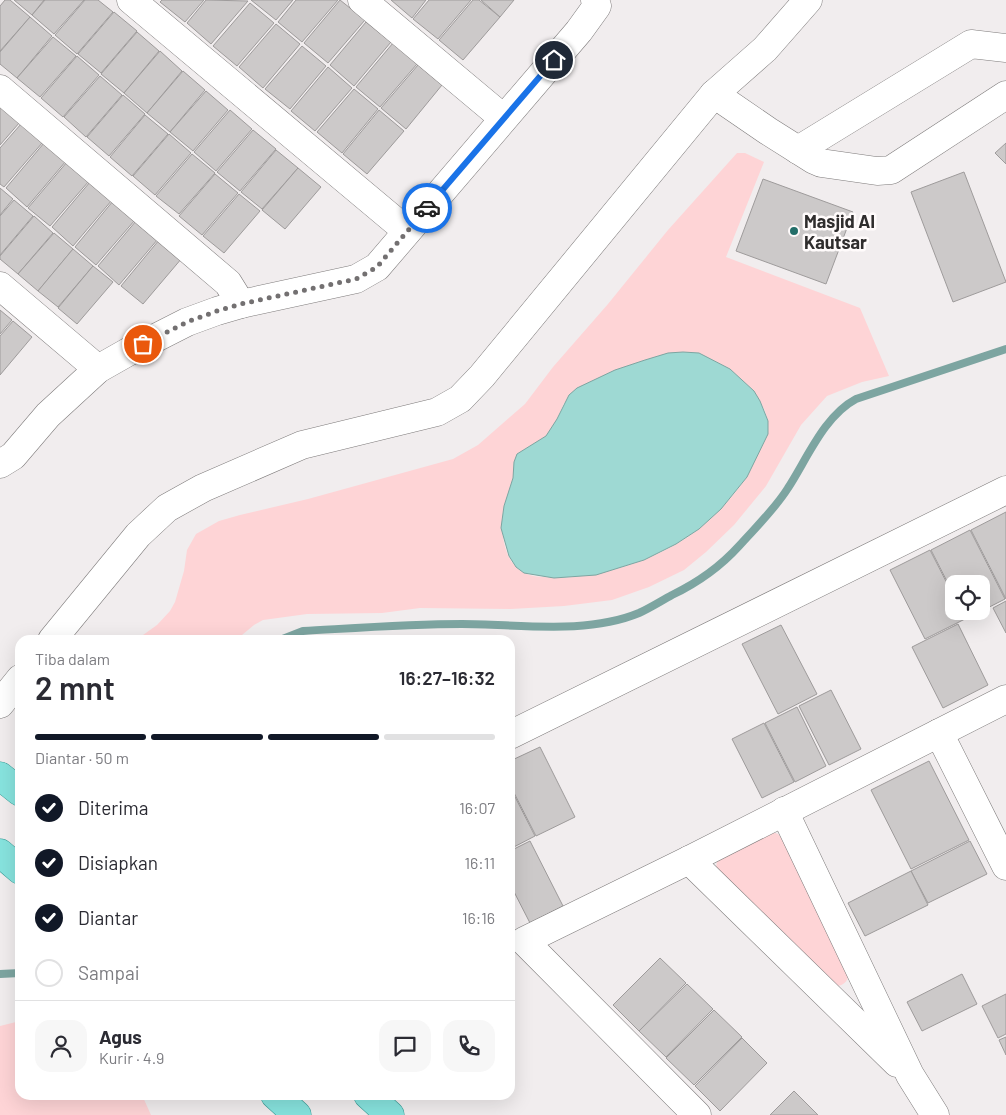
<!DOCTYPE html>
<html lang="id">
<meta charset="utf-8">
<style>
body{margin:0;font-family:Barlow,sans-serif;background:#f7f7f7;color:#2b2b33;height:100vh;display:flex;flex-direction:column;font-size:19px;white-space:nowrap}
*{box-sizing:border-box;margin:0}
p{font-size:16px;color:#7c7c81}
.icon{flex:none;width:28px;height:28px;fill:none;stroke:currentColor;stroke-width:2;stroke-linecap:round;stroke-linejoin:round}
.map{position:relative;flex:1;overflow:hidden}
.details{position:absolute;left:15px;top:635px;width:500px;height:465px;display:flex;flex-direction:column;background:#fff;border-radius:15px;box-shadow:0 5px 20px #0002}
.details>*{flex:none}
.controls{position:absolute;left:945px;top:575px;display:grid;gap:10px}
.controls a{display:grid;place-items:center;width:45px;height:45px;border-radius:10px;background:#fff;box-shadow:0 5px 20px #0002;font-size:25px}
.pin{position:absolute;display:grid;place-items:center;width:42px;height:42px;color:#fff;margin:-21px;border:2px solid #fff;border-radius:50%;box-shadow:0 1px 5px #0007}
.courier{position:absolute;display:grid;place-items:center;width:50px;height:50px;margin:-25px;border:4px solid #1a73e8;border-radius:50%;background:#fff;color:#222;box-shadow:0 1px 6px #0007}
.headline em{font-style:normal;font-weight:600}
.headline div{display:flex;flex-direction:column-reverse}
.headline{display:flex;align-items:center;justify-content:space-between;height:85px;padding:0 20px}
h1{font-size:32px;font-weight:600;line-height:38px}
.bar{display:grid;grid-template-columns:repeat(4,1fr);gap:8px 5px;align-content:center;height:60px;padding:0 20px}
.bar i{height:6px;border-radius:4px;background:#e1e1e2}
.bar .active{background:#111827}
.bar p{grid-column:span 4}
.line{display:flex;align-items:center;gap:12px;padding:0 20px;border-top:1px solid #e1e1e2}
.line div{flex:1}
.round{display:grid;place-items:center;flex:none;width:52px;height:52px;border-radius:15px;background:#f7f7f7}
ol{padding:0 20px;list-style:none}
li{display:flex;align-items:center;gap:15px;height:55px}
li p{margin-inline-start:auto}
li .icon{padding:5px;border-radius:50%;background:#111827;color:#fff;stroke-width:4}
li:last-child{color:#7c7c81}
li i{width:28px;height:28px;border:2px solid #e1e1e2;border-radius:50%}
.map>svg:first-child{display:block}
.green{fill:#fed4d6;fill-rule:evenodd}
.water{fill:#9ed9d3;stroke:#7da5a1}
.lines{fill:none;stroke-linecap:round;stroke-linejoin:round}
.stream{stroke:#7da5a1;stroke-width:8}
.building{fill:#ccc9c9;stroke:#9e9b9b}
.minor-casing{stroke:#7e7b7b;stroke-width:29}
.major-casing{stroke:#349892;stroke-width:29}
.minor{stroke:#fff;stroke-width:28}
.major{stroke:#87e3de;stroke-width:28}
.done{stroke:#737071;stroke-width:5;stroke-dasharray:0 9}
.route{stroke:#1a73e8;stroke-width:6}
.poi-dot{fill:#236e69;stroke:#fffbfb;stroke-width:2}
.labels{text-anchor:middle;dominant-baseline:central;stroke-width:5;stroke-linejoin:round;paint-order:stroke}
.poi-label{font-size:18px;font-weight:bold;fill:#2f2d2d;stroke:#fffbfb;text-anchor:start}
</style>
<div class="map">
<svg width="1006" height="1115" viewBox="0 0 1006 1115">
<rect width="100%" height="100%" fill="#f1edee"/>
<!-- green -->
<g class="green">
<path d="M737 153H745L764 162 726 257 860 308 889 376 862 382 827 396 801 425 766 486 734 525 706 552 684 570 649 587 612 600 564 606 511 609 420 608 382 613 307 614 263 620 254 625 236 640H123L143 635 157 625 170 611 175 602 184 571 187 550 196 534 219 521 240 515 308 499 453 459 478 445 525 404 553 367 608 304 668 230ZM683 352 699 353 730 369 754 391 765 411 768 421C762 437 754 465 746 478 734 496 717 514 700 528 662 559 593 582 544 577 534 577 523 574 516 567 502 553 500 525 504 506 506 497 512 488 513 477 514 473 513 467 514 462 519 448 535 445 546 436 555 429 559 414 564 403Z"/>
<path d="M772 832 778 834 782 838 849 970C849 980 845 986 835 986L716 868 717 861Z"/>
<polygon points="20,1021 20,1095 142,1095 151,1115 0,1115 0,1026"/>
</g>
<!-- water -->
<polygon class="water" points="683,352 699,353 730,369 754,391 760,401 768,421 768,434 747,477 721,509 699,529 676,544 644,560 596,575 554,578 524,573 516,567 509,556 501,528 504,506 513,478 514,462 517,454 546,436 557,419 569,395 577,388 615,370 645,360 668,353"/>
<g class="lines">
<!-- stream -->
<g class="stream">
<path d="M280 640 303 631C356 628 409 624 462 624 518 624 586 635 639 613 650 608 661 601 672 595 697 583 720 567 739 546 755 528 775 509 788 488 807 459 824 416 856 399L1006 349"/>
<polyline points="0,974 20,973"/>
</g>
</g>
<!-- building -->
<g class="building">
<polygon points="5,0 10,0 30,17 0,51 0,6"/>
<polygon points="14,0 44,0 32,15"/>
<polygon points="45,0 84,0 54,34 32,15"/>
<polygon points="85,0 98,0 113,12 77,54 55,35"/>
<polygon points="162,0 204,0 185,22 160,2"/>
<polygon points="206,0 248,1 211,44 187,23"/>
<polygon points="251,0 293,0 276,20"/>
<polygon points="296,0 338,0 302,42 278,22"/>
<polygon points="340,0 365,20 328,63 304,43"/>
<polygon points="391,0 426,0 412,18"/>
<polygon points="429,0 471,0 438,39 413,19"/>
<polygon points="473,0 479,0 500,17 463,60 439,40"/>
<polygon points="481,0 514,0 500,17"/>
<polygon points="250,3 274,23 237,66 213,46"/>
<polygon points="114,12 137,31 101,73 78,54"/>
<polygon points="30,17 52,36 17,78 0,64 0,52"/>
<polygon points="366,22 391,42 354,86 330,65"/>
<polygon points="276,24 300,44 263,88 239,67"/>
<polygon points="137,32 159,51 124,93 101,74"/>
<polygon points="53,37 76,56 40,97 17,78"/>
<polygon points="393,43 417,64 380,107 356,87"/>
<polygon points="302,46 326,66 290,109 265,89"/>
<polygon points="160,51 182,71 147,113 124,93"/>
<polygon points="77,56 99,75 63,117 41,98"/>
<polygon points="418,65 442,85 406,129 381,108"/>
<polygon points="328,67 352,88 315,131 291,111"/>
<polygon points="183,71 205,90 170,132 147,113"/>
<polygon points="100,76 122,95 86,137 64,117"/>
<polygon points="354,89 378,109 342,153 317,132"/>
<polygon points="206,91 228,110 193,151 170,132"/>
<polygon points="123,95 145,114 109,156 87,137"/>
<polygon points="0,106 20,122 0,145"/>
<polygon points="230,110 252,129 216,171 194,152"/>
<polygon points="379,110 404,131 367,174 343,154"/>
<polygon points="145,115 168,134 132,176 110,157"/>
<polygon points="21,124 43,142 4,187 0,184 0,148"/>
<polygon points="253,130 276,149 240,191 217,172"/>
<polygon points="169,134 191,153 155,195 133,176"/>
<polygon points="44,143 66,161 27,207 6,188"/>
<polygon points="1006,143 1006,164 995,153"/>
<polygon points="276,150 298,168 262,209 241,192"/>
<polygon points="192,154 215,173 179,214 156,196"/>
<polygon points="67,162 89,181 50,226 28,208"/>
<polygon points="298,168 321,187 285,229 262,210"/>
<polygon points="964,172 1006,282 953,302 911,192"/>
<polygon points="215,174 238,193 202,235 179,216"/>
<polygon points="763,179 853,212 826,284 736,251"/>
<polygon points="90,182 112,200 73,246 52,227"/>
<polygon points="0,188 13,199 0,215"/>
<polygon points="239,194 260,211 224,253 203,236"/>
<polygon points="14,200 33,216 0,255 0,216"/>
<polygon points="113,201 135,220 96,265 75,247"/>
<polygon points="34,216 53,233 18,274 0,259 0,256"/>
<polygon points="136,221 158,239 119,285 98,266"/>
<polygon points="54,233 73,249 38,291 18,274"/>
<polygon points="159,240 182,258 143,304 121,286"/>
<polygon points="73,249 93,266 58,307 38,291"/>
<polygon points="93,266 113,282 77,324 58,308"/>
<polygon points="0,310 12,320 0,334"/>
<polygon points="13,321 32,337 0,375 0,336"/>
<polygon points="1006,512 1006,599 971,530"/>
<polygon points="970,530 1005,599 966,619 962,611 981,611 981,584 954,584 954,595 931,550"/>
<polygon points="930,550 954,597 954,611 961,611 965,619 925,639 890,570"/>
<polygon points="1006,601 1006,633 993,608"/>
<polygon points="958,624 988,685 943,708 912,647"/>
<polygon points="781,625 817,694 778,714 742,644"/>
<polygon points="831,690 861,749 829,765 799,706"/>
<polygon points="797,707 826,766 795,782 765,723"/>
<polygon points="764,723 794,782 762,798 732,739"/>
<polygon points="540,747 575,817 536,836 510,785 510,761"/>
<polygon points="929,761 969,840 911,869 871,790"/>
<polygon points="510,787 535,836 510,849"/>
<polygon points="530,841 563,906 530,923 510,884 510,851"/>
<polygon points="970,841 987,874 928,903 911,871"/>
<polygon points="911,871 928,905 865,936 848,903"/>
<polygon points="660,958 686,983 639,1031 613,1005"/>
<polygon points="962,974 977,1004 922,1031 907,1002"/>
<polygon points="687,984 713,1009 666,1057 639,1031"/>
<polygon points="1006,994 1006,1034 998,1038 982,1006"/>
<polygon points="714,1010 742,1037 694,1085 666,1058"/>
<polygon points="1006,1037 1006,1055 999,1040"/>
<polygon points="742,1038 767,1063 720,1111 695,1086"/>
<polygon points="794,1091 818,1115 770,1115"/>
</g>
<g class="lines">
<!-- minor casing -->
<g class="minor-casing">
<g id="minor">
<polyline points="131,0 407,231"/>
<polyline points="362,0 503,118"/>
<polyline points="0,89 228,283 241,304"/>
<polyline points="714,94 768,131 814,160 821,163 877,171 891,170 1006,95"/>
<polyline points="798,150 971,44 1006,48"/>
<polyline points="0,286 98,369"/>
<polyline points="0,464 13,456 48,415 98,369 128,352 187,322 217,311 241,304 356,279 377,267 579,31 597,6 595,0"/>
<polyline points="52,640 138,535 167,508 203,488 302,445 437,412 460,399 482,376 714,94 765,49 808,0"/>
<polyline points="0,704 20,679"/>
<polyline points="939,733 1006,866"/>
<polyline points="510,735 1006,490"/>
<polyline points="784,811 910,1075 935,1115"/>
<polyline points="689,860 897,1063"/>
<polyline points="697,1115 524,941 689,860 1006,699"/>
</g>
</g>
<!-- major casing -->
<g class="major-casing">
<g id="major">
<polyline points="0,776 20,792"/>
<polyline points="0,853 20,870"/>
<polyline points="275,1095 297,1115"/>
<polyline points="368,1095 390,1115"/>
</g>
</g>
<!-- minor -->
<use href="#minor" class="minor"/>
<!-- major -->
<use href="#major" class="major"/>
</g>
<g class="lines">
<!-- done -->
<polyline class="done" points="143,344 187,322 217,311 241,304 356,279 377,267 427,208"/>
<!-- route -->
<polyline class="route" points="427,208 554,60"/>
</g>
<!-- markers -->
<circle class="poi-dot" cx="794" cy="231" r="5"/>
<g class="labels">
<!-- poi labels -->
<g class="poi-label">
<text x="804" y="221">Masjid Al<tspan x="804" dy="21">Kautsar</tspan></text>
</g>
</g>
</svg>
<div class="controls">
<a><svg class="icon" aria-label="locate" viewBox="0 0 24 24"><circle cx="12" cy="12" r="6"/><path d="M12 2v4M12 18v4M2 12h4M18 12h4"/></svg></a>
</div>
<div class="pin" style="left:143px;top:344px;background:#ea580c"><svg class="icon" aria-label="bag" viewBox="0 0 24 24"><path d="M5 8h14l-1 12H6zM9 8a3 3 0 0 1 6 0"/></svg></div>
<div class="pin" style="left:554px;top:60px;background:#1f2937"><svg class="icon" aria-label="home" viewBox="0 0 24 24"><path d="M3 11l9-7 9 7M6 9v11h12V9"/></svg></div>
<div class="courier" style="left:427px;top:208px"><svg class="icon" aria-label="car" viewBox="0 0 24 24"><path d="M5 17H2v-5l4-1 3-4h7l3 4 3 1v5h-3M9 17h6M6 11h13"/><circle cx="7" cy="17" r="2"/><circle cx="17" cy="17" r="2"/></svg></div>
<section class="details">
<div class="headline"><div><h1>2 mnt</h1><p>Tiba dalam</p></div><em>16:27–16:32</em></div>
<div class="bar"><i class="active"></i><i class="active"></i><i class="active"></i><i></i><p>Diantar · 50 m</p></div>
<ol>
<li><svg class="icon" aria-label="check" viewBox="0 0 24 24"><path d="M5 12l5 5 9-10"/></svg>Diterima<p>16:07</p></li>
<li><svg class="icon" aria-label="check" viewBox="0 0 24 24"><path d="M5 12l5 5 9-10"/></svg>Disiapkan<p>16:11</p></li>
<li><svg class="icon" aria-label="check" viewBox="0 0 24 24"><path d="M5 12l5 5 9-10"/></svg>Diantar<p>16:16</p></li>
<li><i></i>Sampai</li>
</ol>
<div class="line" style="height:90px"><a class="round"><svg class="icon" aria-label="person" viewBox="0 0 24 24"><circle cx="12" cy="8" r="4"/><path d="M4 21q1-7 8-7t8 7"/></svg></a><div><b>Agus</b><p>Kurir · 4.9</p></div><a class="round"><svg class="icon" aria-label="chat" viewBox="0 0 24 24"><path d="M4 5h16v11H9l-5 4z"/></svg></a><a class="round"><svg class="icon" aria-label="phone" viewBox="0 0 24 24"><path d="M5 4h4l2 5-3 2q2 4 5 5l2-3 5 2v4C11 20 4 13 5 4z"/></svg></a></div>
</section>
</div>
